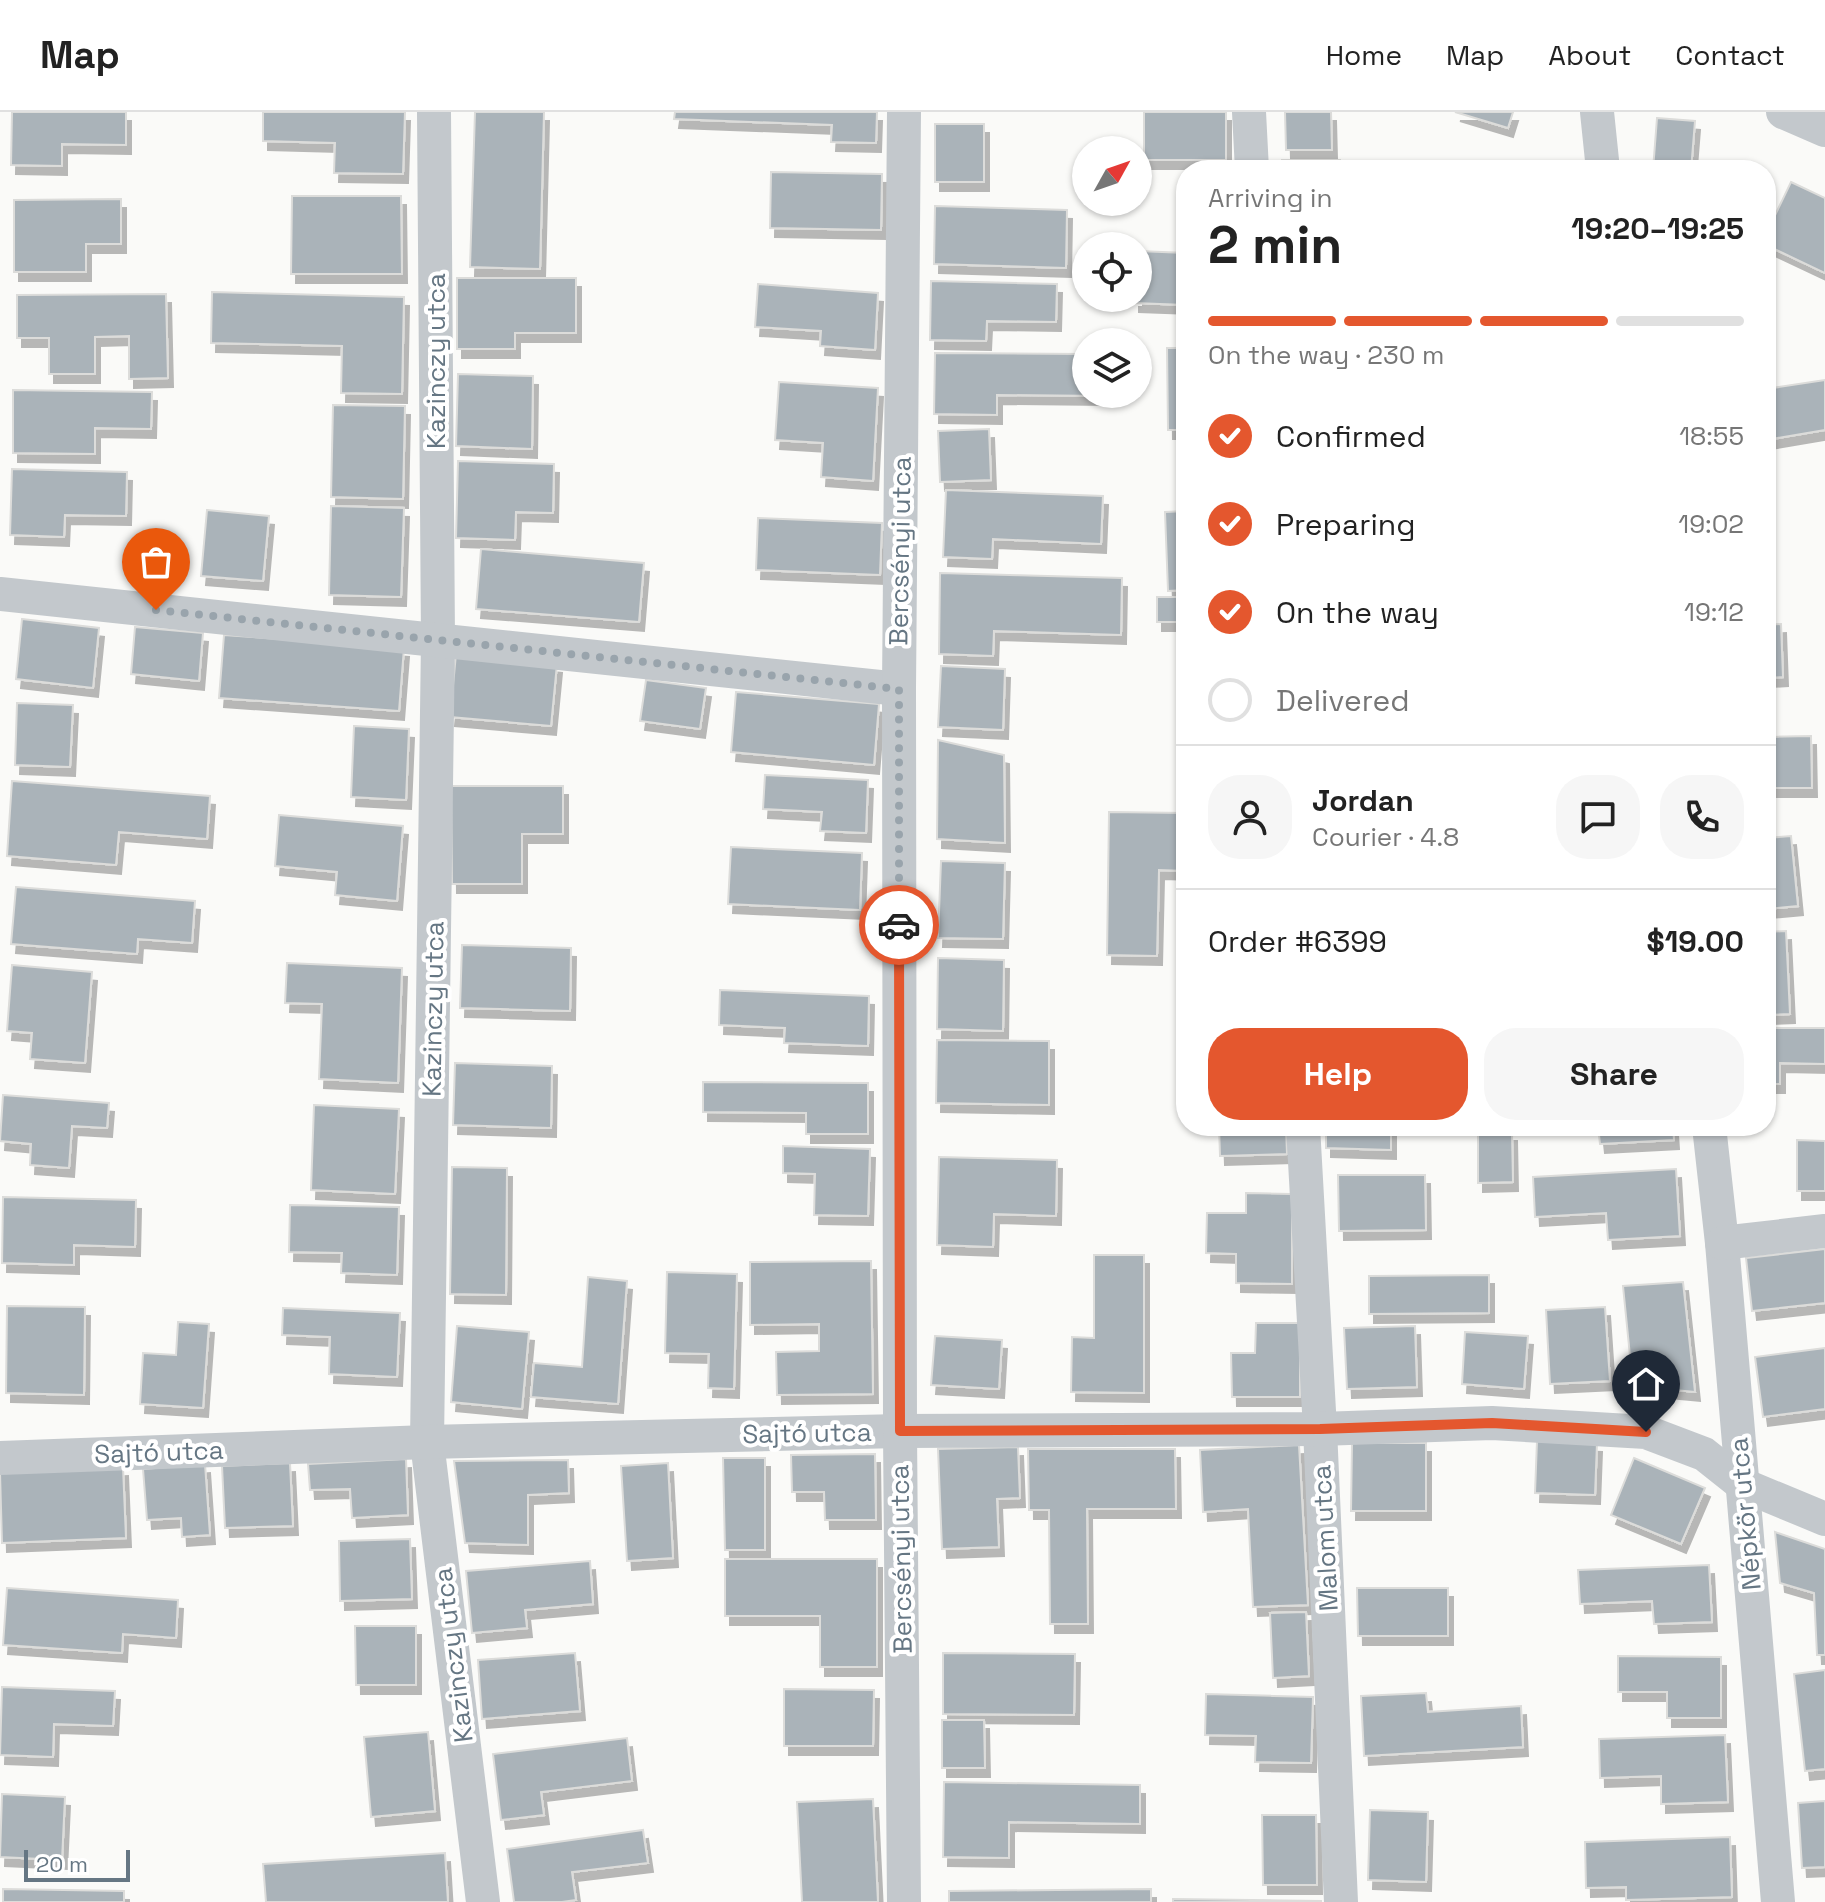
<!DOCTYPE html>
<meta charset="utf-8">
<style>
body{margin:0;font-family:"Space Grotesk",sans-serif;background:#f6f6f6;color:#222;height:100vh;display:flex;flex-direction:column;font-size:30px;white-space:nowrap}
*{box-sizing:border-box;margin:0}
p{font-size:26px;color:#767676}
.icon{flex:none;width:44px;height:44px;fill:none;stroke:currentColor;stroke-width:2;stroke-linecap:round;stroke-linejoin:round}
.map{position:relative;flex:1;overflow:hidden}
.details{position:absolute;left:1176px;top:48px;width:600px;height:976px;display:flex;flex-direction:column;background:#fff;border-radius:32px;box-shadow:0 2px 6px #0004}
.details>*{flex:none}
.needle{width:52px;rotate:50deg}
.tools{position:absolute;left:1072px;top:24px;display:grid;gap:16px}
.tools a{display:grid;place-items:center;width:80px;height:80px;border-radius:50%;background:#fff;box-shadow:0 2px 6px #0004;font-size:40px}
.scale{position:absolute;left:24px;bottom:20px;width:106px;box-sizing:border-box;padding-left:8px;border:4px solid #657683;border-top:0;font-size:22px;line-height:28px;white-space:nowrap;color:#657683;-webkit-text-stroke:6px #fff;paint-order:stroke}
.pin{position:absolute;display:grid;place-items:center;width:68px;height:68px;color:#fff;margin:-82px -34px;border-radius:50% 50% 50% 0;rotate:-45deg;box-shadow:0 0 8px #0007}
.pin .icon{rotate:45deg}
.courier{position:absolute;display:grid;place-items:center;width:80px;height:80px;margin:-40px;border:6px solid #e4572e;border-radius:50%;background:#fff;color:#222;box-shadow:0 2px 10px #0007}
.overview em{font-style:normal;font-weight:800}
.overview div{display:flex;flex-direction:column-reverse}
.overview{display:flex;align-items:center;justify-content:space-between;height:136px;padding:0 32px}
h1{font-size:52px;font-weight:800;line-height:60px}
.bar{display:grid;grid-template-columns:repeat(4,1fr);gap:12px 8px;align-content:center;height:96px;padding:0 32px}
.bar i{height:10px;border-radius:6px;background:#e0e0e0}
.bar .selected{background:#e4572e}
.bar p{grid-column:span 4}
.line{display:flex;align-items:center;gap:20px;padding:0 32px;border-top:2px solid #e0e0e0}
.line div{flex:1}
.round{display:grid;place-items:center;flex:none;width:84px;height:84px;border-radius:32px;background:#f6f6f6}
ol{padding:0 32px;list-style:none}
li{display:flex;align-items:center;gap:24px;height:88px}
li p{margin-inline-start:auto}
li .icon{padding:8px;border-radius:50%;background:#e4572e;color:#fff;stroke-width:4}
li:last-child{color:#767676}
li i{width:44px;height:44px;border:4px solid #e0e0e0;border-radius:50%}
.cta{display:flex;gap:16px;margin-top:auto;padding:16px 32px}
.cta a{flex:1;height:92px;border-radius:32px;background:#e4572e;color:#fff;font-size:32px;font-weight:800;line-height:92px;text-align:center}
.cta a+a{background:#f6f6f6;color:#222}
header{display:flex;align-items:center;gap:48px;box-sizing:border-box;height:112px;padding:0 40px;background:#fff;border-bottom:2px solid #e0e0e0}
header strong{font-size:38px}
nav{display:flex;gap:44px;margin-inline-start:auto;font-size:28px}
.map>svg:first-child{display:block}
.building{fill:#aab3b9;stroke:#dcdcda;stroke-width:2;filter:url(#shadow)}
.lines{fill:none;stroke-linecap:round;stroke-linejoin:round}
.minor{stroke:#c3c8cc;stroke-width:34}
.done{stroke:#99a4ac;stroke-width:8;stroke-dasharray:0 14.4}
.route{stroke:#e4572e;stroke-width:10}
.labels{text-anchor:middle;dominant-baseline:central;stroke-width:8;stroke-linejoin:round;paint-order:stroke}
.street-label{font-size:26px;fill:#657683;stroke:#fff}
</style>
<header>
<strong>Map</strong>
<nav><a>Home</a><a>Map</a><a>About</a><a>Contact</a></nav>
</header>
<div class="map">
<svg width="1825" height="1790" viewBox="0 0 1825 1790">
<defs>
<filter id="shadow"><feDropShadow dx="5" dy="9" stdDeviation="0" flood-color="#0004"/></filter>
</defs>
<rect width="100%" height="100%" fill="#fafaf8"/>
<!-- building -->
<g class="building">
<polygon points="12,0 126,0 126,33 62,32 62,54 11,53"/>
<polygon points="263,0 405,0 403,62 334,61 335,31 263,29"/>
<polygon points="475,0 544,0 540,157 470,155"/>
<polygon points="675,0 877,0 876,31 831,30 832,13 674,7"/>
<rect x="1144" y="0" width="82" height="48"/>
<polygon points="1285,0 1331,0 1332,38 1286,38"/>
<polygon points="1455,0 1513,0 1508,16"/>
<polygon points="1657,6 1695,9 1691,58 1653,58"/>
<rect x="935" y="12" width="49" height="58"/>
<rect x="1282" y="48" width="58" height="10"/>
<polygon points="771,60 882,62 881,118 770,116"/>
<polygon points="1791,70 1825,86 1825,161 1766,133 1766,122"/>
<polygon points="292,84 401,84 402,162 291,162"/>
<polygon points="121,87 121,132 86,132 86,160 14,160 14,88"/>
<polygon points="935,94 1067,98 1066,156 934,152"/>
<polygon points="1138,139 1186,141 1186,193 1134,191 1134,186 1138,186"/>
<polygon points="457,166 576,166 576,221 515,221 515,237 457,237"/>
<polygon points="931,169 1057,172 1056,210 987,209 986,229 930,228"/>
<polygon points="758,172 878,181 875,238 820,234 821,219 755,215"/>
<polygon points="212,180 404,185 402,282 341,281 342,234 211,231"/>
<polygon points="166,182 168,266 129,267 129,224 95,225 95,262 49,262 49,226 17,226 17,183"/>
<polygon points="1167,236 1186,236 1186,318 1168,318"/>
<polygon points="935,241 1086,242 1086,282 1104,282 1104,284 997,283 997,303 934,302"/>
<polygon points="458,262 533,264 532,337 456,334"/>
<polygon points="1825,268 1825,318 1766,328 1766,277"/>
<polygon points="779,270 878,276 873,369 821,365 823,331 775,328"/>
<polygon points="13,278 152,280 151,317 95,316 95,342 13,341"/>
<polygon points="333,293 405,294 403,387 331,385"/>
<polygon points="989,317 991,368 940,370 938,319"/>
<polygon points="458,349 554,352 553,401 516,400 515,428 456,426"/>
<polygon points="12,357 127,360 126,404 65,403 64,425 10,423"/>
<polygon points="946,378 1103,384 1101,432 993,427 992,447 943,445"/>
<polygon points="331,394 404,396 401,485 329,483"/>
<polygon points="207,398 269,404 263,469 201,464"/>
<polygon points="1186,399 1186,478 1168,479 1165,400"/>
<polygon points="758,406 882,411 880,463 756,458"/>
<polygon points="481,437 644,451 639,510 476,497"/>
<polygon points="940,461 1122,466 1121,523 994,519 993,544 939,542"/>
<rect x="1157" y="485" width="29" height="25"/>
<polygon points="22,507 99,516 93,576 16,567"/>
<polygon points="1781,512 1783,565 1766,566 1766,513"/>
<polygon points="135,515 203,521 199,569 131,562"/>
<polygon points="224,523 404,536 399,599 219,586"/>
<polygon points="456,542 557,552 551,614 450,605"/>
<polygon points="941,554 1005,557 1003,618 938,615"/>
<polygon points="646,568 706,576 700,617 640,609"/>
<polygon points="736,580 879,592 874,653 731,640"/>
<polygon points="17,591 73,593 70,655 15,653"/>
<polygon points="354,614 409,617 406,688 351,685"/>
<polygon points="1811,624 1812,676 1767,676 1768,712 1766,712 1766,625"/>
<polygon points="938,628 1004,643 1005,731 937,727"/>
<polygon points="765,663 868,668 866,721 820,719 822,700 763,697"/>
<polygon points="12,669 210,684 207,727 119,720 116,753 7,744"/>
<polygon points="451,674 563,674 563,722 522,722 522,772 452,772"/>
<polygon points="1109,700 1186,701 1186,759 1159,758 1157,844 1107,843"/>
<polygon points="279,703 403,714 397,789 335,783 337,760 275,754"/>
<polygon points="1791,724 1798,794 1766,797 1766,726"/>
<polygon points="731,735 862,741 860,798 728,792"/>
<polygon points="941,749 1005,751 1003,827 938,826"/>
<polygon points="16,775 195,789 192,831 138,827 137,842 11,832"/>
<polygon points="1786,819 1790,902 1766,903 1766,820"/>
<polygon points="462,833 571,836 570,899 460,896"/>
<polygon points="938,846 1004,848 1003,919 937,917"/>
<polygon points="287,851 402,856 398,971 319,967 322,892 285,891"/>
<polygon points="12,853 92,860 85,951 30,947 32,921 7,919"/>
<polygon points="720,878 869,884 868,934 784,931 785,916 719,913"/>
<polygon points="1766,916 1825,916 1825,952 1780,951 1780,972 1766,972"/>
<polygon points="937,928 1049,929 1049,993 936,991"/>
<polygon points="455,951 552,954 551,1016 453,1013"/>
<polygon points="703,970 868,971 868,1022 806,1022 806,1001 703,1000"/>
<polygon points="3,983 109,991 107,1016 72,1014 69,1056 30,1053 31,1032 0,1029"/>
<polygon points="314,993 399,997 395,1082 311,1078"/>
<polygon points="1219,1014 1286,1014 1287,1042 1220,1044"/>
<polygon points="1326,1014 1391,1014 1391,1038 1326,1036"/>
<polygon points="1598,1014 1673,1014 1674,1028 1600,1032"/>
<polygon points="1478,1020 1512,1020 1513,1070 1478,1071"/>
<polygon points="1797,1028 1825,1029 1825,1079 1797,1079"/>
<polygon points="783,1034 870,1037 868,1104 814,1103 815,1062 783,1061"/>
<polygon points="939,1045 1057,1048 1056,1104 994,1102 993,1135 937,1133"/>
<polygon points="452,1055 507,1056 506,1183 450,1182"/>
<polygon points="1676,1057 1680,1124 1608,1128 1606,1101 1535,1105 1533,1065"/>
<polygon points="1338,1063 1425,1063 1426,1118 1339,1119"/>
<polygon points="1246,1081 1292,1082 1292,1172 1236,1171 1236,1142 1206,1141 1207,1101 1246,1101"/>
<polygon points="3,1085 136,1088 135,1135 74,1133 74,1153 2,1151"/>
<polygon points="290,1093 399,1095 397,1163 341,1161 342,1141 289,1140"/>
<polygon points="1825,1137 1825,1191 1752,1199 1746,1146"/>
<polygon points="1094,1143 1144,1143 1144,1281 1071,1280 1072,1225 1094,1226"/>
<polygon points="871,1149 873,1282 777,1283 776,1240 819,1239 819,1212 750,1213 750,1150"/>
<polygon points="667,1160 737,1162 734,1277 708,1276 709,1242 665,1241"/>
<polygon points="1489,1163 1489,1201 1369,1202 1369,1164"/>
<polygon points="588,1165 627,1169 618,1292 531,1285 534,1251 582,1255"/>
<polygon points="1683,1170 1695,1280 1633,1274 1623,1174"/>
<polygon points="7,1194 85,1195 84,1283 6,1281"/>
<polygon points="1605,1195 1610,1269 1550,1272 1546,1198"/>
<polygon points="283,1196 400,1201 397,1265 329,1262 330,1225 282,1223"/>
<polygon points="178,1210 209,1212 203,1296 140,1292 143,1241 176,1243"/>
<polygon points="1256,1211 1300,1211 1300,1285 1232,1285 1231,1241 1255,1241"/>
<polygon points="457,1214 529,1220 522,1297 451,1290"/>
<polygon points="1415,1214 1417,1275 1347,1277 1344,1216"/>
<polygon points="1465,1220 1528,1224 1524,1277 1462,1272"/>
<polygon points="935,1224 1002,1228 999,1277 931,1273"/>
<polygon points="1825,1236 1825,1297 1763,1305 1755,1245"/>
<polygon points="1537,1329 1597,1331 1595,1383 1535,1381"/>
<polygon points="1352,1331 1426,1331 1426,1399 1351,1399"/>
<polygon points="1299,1333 1308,1493 1253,1495 1248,1397 1203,1400 1200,1338"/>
<polygon points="1018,1335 1020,1386 997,1387 999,1435 942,1437 938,1337"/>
<polygon points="1028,1337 1175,1337 1176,1397 1087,1397 1088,1512 1050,1512 1049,1398 1029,1398"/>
<polygon points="875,1342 876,1408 825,1408 824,1380 792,1380 791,1343"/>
<polygon points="723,1346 765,1346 765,1438 725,1438"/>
<polygon points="1634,1346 1705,1376 1681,1432 1611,1403"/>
<polygon points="406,1347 408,1403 352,1406 350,1377 310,1378 308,1352"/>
<polygon points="568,1348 569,1381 528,1383 528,1433 465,1431 454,1349"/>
<polygon points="290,1351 293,1414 225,1416 222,1354"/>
<polygon points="668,1351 673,1446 627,1449 621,1354"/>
<polygon points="205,1352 210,1423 182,1425 181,1406 147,1408 143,1357"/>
<polygon points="123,1355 126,1426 2,1431 0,1361"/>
<polygon points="1775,1420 1825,1437 1825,1543 1817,1543 1814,1481 1780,1471"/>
<polygon points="410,1427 412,1487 340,1489 339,1429"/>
<polygon points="725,1447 877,1447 877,1555 820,1555 820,1504 725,1504"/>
<polygon points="590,1449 593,1492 525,1498 527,1516 472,1521 466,1459"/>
<polygon points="1709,1453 1712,1510 1654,1512 1652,1489 1580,1492 1578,1458"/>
<polygon points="7,1476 178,1488 176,1526 123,1522 122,1541 3,1533"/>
<polygon points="1357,1476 1448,1476 1448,1524 1358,1524"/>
<polygon points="1306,1500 1309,1564 1273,1566 1270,1501"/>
<polygon points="355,1514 416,1514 416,1573 356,1573"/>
<polygon points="575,1541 580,1599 482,1607 478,1548"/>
<polygon points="943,1541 1075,1542 1074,1603 943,1602"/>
<polygon points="1618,1544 1721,1545 1721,1606 1667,1606 1667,1580 1618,1580"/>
<polygon points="1825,1558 1825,1657 1805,1659 1794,1562"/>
<polygon points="2,1575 115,1579 113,1614 54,1612 53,1645 0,1643"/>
<polygon points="784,1577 874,1578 873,1634 784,1634"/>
<polygon points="1426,1581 1428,1600 1521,1594 1523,1635 1364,1644 1361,1584"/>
<polygon points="1206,1582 1313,1585 1311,1651 1255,1650 1256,1624 1205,1623"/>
<polygon points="942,1608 984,1608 985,1656 942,1656"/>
<polygon points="428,1620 435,1699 371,1705 364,1625"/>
<polygon points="1725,1623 1728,1690 1661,1692 1661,1664 1600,1666 1599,1627"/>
<polygon points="627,1626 632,1669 541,1680 544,1703 501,1708 493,1642"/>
<polygon points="944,1670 1140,1673 1140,1712 1009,1710 1009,1746 943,1745"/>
<polygon points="2,1682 65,1685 62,1748 0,1745"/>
<polygon points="873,1687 878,1790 802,1790 797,1690"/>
<polygon points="1825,1689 1825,1755 1802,1756 1798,1691"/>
<polygon points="1370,1698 1428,1700 1426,1770 1368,1768"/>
<polygon points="1262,1703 1316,1703 1317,1773 1263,1773"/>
<polygon points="643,1718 648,1751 572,1760 576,1788 562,1790 514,1790 507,1737"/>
<polygon points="1730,1725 1732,1785 1626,1788 1626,1775 1586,1776 1585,1730"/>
<polygon points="445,1741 448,1790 266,1790 263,1752"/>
<polygon points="3,1777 124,1779 124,1790 3,1790"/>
<polygon points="1151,1777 1151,1790 949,1790 949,1779"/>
<polygon points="1173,1787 1321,1789 1321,1790 1173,1790"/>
</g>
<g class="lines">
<!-- minor -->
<g class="minor">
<polyline points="434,0 438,527 427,1330 483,1790"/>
<polyline points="1249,0 1252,58"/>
<polyline points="1597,0 1603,58"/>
<polyline points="1783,0 1825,18"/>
<polyline points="0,482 899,577"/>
<polyline points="1303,1014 1320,1317 1341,1790"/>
<polyline points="1709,1014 1722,1131 1778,1790"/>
<polyline points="1722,1131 1825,1119"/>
<polyline points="0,1346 427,1330 900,1319 1320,1317 1492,1311 1646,1320 1704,1342 1743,1373 1825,1407"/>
<polyline points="904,1790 900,1319 899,577 904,0"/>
</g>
</g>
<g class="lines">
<!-- done -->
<polyline class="done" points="156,498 899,577 899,813"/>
<!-- route -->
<polyline class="route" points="899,813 900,1319 1320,1317 1492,1311 1646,1320"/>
</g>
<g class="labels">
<!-- street labels -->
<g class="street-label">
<text transform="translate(436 249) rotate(-90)">Kazinczy utca</text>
<text transform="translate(900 439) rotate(-89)">Bercsényi utca</text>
<text transform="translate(433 897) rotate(-89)">Kazinczy utca</text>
<text transform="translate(807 1321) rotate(-1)">Sajtó utca</text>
<text transform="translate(159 1340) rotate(-2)">Sajtó utca</text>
<text transform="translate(1745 1402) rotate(-95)">Népkör utca</text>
<text transform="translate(1325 1426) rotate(-93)">Malom utca</text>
<text transform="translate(901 1447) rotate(-91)">Bercsényi utca</text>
<text transform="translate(453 1543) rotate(-97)">Kazinczy utca</text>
</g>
</g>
</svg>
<div class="tools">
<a><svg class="needle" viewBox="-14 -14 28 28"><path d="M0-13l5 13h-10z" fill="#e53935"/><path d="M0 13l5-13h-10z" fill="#767676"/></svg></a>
<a><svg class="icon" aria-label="locate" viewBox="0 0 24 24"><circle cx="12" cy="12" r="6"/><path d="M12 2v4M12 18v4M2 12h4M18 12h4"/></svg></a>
<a><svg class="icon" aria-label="layers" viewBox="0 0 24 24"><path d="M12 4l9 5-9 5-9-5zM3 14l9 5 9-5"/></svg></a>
</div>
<div class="scale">20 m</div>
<div class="pin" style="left:156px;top:498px;background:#ea580c"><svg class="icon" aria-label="bag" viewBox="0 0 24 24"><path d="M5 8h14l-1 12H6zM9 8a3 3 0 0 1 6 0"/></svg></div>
<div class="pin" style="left:1646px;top:1320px;background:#1f2937"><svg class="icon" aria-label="home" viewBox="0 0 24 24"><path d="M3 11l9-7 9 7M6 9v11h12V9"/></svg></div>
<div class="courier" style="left:899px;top:813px"><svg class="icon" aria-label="car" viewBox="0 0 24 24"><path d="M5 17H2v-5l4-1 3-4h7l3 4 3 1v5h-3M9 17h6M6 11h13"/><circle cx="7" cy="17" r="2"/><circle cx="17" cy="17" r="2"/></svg></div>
<section class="details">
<div class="overview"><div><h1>2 min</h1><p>Arriving in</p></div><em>19:20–19:25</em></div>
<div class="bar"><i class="selected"></i><i class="selected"></i><i class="selected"></i><i></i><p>On the way · 230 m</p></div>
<ol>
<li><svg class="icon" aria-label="check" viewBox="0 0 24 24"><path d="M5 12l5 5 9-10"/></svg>Confirmed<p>18:55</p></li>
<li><svg class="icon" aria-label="check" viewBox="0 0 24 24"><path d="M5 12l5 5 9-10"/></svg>Preparing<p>19:02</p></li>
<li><svg class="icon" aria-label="check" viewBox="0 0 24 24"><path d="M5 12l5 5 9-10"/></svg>On the way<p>19:12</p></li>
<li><i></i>Delivered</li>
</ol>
<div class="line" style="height:144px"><a class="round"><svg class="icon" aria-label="person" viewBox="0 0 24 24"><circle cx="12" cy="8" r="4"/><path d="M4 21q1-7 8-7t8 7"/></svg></a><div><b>Jordan</b><p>Courier · 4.8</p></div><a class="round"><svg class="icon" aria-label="chat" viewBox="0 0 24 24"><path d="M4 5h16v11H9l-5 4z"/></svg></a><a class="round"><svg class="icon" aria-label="phone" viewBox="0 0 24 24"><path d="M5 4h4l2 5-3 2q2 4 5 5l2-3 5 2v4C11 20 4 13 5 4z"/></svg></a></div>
<div class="line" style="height:104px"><div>Order #6399</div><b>$19.00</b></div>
<div class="cta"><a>Help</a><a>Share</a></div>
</section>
</div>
